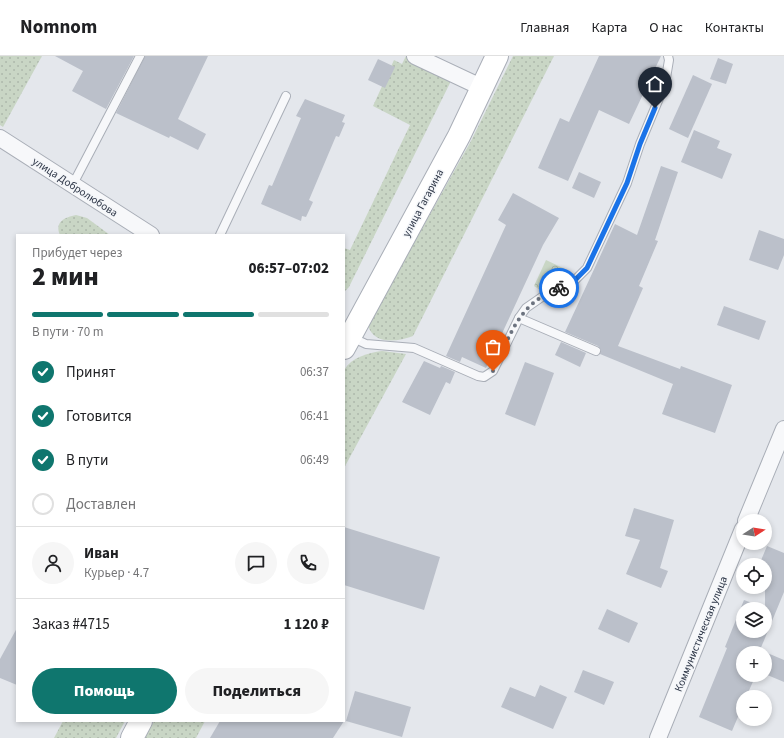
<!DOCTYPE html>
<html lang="ru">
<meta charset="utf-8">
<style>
body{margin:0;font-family:"Source Sans 3",sans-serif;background:#f6f6f6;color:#202124;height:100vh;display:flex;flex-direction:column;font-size:15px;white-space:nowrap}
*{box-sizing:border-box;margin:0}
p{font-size:13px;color:#757577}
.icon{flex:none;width:22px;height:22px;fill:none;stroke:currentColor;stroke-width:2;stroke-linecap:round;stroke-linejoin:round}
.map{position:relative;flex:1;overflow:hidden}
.sheet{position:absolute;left:16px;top:178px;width:329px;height:488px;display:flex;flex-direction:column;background:#fff;border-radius:0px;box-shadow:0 2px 6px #0003}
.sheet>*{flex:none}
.needle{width:26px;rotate:78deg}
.tools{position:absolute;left:736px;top:458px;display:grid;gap:8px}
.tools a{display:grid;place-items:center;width:36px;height:36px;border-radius:50%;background:#fff;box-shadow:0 2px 6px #0003;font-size:20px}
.pin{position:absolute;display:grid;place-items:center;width:34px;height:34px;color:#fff;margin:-41px -17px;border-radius:50% 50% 50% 0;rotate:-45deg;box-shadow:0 0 4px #0007}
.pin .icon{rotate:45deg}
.courier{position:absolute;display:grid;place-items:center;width:40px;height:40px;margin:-20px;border:3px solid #1a73e8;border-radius:50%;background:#fff;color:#222;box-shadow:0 1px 5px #0007}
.overview em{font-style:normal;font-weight:800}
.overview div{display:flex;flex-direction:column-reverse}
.overview{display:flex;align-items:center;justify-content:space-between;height:68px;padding:0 16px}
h1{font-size:26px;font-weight:800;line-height:30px}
.bar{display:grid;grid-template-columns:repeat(4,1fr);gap:6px 4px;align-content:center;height:48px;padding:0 16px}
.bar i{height:5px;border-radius:3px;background:#e0e0e0}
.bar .current{background:#0f766e}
.bar p{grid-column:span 4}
.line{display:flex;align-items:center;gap:10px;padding:0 16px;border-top:1px solid #e0e0e0}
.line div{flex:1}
.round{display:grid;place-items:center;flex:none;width:42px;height:42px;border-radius:21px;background:#f6f6f6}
ol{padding:0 16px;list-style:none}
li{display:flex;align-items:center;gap:12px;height:44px}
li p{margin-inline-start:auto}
li .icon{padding:4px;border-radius:50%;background:#0f766e;color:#fff;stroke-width:4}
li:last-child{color:#757577}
li i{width:22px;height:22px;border:2px solid #e0e0e0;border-radius:50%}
.action{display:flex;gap:8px;margin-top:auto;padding:8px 16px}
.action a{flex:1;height:46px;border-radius:24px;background:#0f766e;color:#fff;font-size:16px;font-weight:800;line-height:46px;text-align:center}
.action a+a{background:#f6f6f6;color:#202124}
header{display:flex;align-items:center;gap:24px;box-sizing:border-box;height:56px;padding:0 20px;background:#fff;border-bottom:1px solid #e0e0e0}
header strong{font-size:19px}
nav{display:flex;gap:22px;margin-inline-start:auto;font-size:14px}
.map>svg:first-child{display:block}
.grass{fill:url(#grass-dots)}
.park{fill:url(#park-crowns)}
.building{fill:#bbc0ca;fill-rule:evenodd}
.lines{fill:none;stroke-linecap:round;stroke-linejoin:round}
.lane-casing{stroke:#a9aeb7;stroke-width:10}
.street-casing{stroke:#a9aeb7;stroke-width:18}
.secondary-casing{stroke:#a9aeb7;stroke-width:24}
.lane{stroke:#f7f8fa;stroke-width:8}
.street{stroke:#f7f8fa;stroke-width:16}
.secondary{stroke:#fff;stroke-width:22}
.done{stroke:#6c737f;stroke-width:4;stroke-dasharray:0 7.2}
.route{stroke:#1a73e8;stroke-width:5}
.labels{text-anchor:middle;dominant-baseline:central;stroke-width:3;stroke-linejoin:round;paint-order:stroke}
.street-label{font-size:11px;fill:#2b3445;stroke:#f4f6f9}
</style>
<header>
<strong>Nomnom</strong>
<nav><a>Главная</a><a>Карта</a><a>О нас</a><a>Контакты</a></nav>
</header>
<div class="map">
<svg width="784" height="682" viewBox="0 0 784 682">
<defs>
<pattern id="grass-dots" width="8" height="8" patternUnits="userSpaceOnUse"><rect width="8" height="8" fill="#c9d6c5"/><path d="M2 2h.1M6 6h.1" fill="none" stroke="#adb8ab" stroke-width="1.8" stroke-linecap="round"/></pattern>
<pattern id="park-crowns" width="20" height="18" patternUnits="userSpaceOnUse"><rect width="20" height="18" fill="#c9d6c5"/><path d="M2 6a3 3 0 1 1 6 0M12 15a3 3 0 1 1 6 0" fill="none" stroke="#adb8ab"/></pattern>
</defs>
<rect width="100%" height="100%" fill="#e4e7ec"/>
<!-- grass -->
<g class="grass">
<polygon points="0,0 42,0 3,71 0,69"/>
<polygon points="406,0 417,0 445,13 450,27 349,231 344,236 344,192 350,194 410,69 373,50 394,4 402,8"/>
<path d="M513 0H554L413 280C397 286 373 289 368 269L471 85Z"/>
<path d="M76 159 87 162 110 179H60C54 166 65 161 76 159Z"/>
<path d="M382 295 406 298 344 412V314C352 301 368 297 382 295Z"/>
<polygon points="63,665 125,665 116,682 54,682"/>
<polygon points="154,665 205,665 196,682 145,682"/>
</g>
<!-- park -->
<polygon class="park" points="546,204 565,213 558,225 540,234 534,230"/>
<!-- building -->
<g class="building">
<polygon points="55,0 134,0 106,53 72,35 83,15"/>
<polygon points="145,0 208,0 178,63 206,78 198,94 170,80 169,82 116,57"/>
<polygon points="599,0 661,0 629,68 599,54 568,125 538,112 560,62 569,66"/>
<polygon points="718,2 733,8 726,28 710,23"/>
<polygon points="378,3 395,11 385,32 368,24"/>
<polygon points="693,19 712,28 688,82 669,73"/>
<polygon points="305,43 345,59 342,66 345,67 339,81 336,80 309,144 313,146 306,161 302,160 301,165 261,148 269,129 272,130 301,62 296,60"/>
<polygon points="694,74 720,85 717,92 732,98 722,123 681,106"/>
<polygon points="661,110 678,116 655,184 658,185 639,230 643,232 618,290 680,313 681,310 732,329 715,377 662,358 673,328 600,298 601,294 598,290 565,276 615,168 637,179"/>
<polygon points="579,116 601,126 594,142 572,132"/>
<polygon points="513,137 559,162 543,189 486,312 462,301 460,306 446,300 506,169 498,164"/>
<polygon points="759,174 784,183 784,199 778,214 749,204"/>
<polygon points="724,250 766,265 759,284 717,269"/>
<polygon points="561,286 586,297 580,311 555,299"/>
<polygon points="424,305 440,312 441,310 455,316 450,328 446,326 430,359 402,346"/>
<polygon points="525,306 554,317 535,370 505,358"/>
<polygon points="634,452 674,464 660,512 668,515 661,532 626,518 640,484 625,480"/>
<polygon points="344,471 440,501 424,554 344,529"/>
<path d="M767 490 784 497V536L760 594 784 604V626L765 618V597H743V619H756L746 641H743V649L732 675 699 661 727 592 725 591 744 544 765 552V509H759ZM743 553H765V575H743Z"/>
<polygon points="607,553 638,567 629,587 598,573"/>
<polygon points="17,572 17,629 0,622 0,603"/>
<polygon points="583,614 614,626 604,649 574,636"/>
<polygon points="540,629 567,641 553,673 501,651 510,631 535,641"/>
<polygon points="355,635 411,651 402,681 346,665"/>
<polygon points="220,665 344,665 333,682 210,682"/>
</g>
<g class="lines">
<!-- lane casing -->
<g class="lane-casing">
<g id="lane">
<polyline points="72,130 140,0"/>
<polyline points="220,179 286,40"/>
<polyline points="519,262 596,295"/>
<polyline points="351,281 366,288 414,292 478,320 484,321 493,315 519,262 526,252 552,234 574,225 587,212 627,127 640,88 665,28 669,4 668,0"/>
</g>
</g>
<!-- street casing -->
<g class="street-casing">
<g id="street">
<polyline points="415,0 483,32"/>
<polyline points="0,82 151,179"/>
<polyline points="746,465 784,373"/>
<polyline points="658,682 743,473"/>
</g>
</g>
<!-- secondary casing -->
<g class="secondary-casing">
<g id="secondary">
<polyline points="344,292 459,80 497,0"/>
<polyline points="132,682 141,665"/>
</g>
</g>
<!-- lane -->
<use href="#lane" class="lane"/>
<!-- street -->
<use href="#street" class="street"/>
<!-- secondary -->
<use href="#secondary" class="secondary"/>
</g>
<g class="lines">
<!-- done -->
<path class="done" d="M493 315C511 278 518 248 559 232"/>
<!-- route -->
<polyline class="route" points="559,232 574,225 587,212 627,127 640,88 655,52"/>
</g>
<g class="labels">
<!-- street labels -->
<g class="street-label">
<text transform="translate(75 131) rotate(33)">улица Добролюбова</text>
<text transform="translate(423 147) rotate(-62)">улица Гагарина</text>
<text transform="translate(701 578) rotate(-68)">Коммунистическая улица</text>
</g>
</g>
</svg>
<div class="tools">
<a><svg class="needle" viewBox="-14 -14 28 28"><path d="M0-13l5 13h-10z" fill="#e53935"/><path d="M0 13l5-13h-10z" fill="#757577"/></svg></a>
<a><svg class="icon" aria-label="locate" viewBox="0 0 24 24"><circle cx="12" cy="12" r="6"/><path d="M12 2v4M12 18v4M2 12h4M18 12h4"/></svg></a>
<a><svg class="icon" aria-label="layers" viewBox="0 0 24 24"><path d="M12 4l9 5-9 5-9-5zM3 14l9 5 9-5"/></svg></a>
<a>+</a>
<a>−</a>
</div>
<div class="pin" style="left:493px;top:315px;background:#ea580c"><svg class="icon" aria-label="bag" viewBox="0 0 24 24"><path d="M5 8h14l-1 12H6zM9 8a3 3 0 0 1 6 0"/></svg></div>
<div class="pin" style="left:655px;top:52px;background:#1f2937"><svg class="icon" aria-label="home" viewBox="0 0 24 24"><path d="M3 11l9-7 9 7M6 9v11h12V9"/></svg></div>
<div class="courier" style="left:559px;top:232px"><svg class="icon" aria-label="bike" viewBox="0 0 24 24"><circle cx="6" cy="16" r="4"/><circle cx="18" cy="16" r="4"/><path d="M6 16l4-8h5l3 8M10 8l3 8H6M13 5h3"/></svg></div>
<section class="sheet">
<div class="overview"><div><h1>2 мин</h1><p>Прибудет через</p></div><em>06:57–07:02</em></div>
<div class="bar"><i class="current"></i><i class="current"></i><i class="current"></i><i></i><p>В пути · 70 m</p></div>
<ol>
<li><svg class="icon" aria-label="check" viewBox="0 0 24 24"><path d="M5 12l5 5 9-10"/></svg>Принят<p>06:37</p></li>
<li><svg class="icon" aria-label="check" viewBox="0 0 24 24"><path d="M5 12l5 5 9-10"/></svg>Готовится<p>06:41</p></li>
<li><svg class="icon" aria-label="check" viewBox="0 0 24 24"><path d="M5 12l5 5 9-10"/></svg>В пути<p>06:49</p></li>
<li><i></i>Доставлен</li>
</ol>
<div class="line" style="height:72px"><a class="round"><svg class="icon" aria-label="person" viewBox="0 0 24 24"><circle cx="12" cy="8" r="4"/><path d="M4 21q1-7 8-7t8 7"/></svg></a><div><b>Иван</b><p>Курьер · 4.7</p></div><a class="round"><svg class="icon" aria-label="chat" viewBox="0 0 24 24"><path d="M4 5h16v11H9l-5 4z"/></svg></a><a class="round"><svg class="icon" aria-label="phone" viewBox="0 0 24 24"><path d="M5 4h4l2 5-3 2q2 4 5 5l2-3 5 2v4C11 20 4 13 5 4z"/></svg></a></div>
<div class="line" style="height:52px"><div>Заказ #4715</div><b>1 120 ₽</b></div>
<div class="action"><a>Помощь</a><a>Поделиться</a></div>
</section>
</div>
